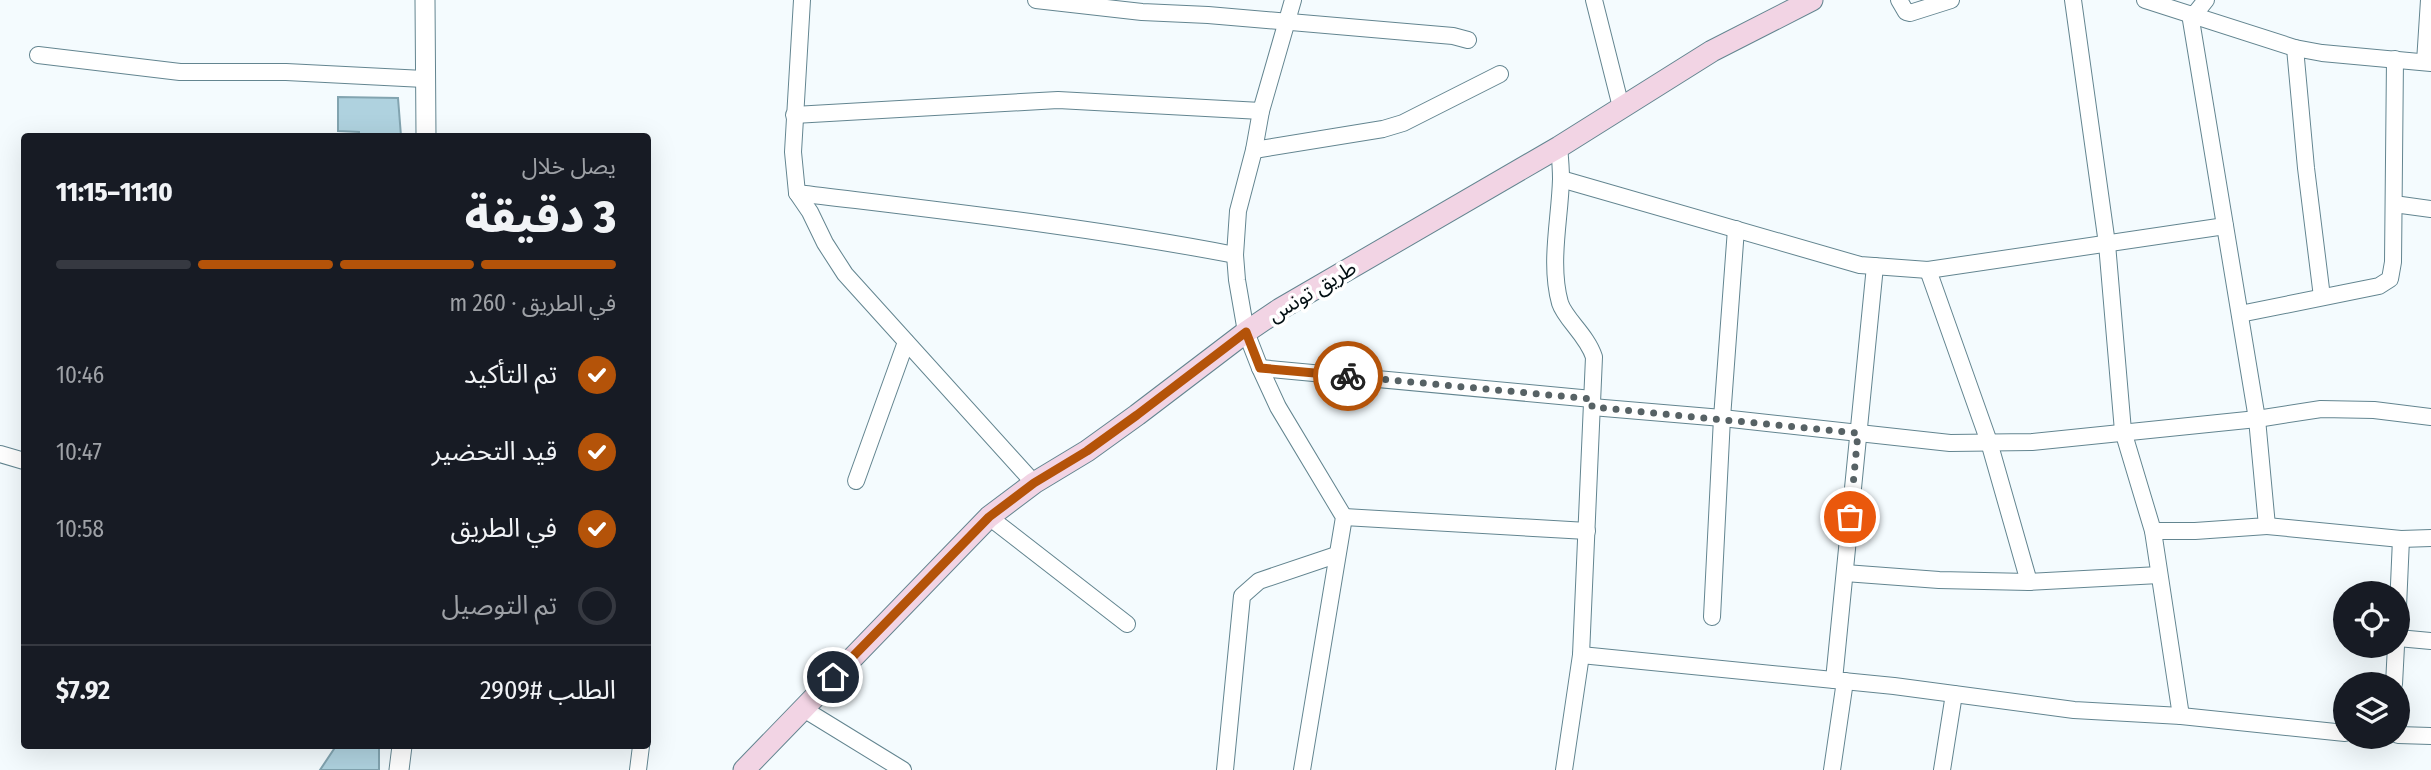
<!DOCTYPE html>
<html lang="ar">
<meta charset="utf-8">
<style>
body{margin:0;font-family:"Fira Sans Condensed","Noto Sans Arabic",sans-serif;background:#20242c;color:#f1f3f6;direction:rtl;height:100vh;display:flex;flex-direction:column;font-size:26px;white-space:nowrap}
*{box-sizing:border-box;margin:0}
p{font-size:23px;color:#9ea1a6}
.icon{flex:none;width:38px;height:38px;fill:none;stroke:currentColor;stroke-width:2;stroke-linecap:round;stroke-linejoin:round}
.map{position:relative;flex:1;overflow:hidden;direction:ltr}
.drawer{position:absolute;left:21px;top:133px;width:630px;height:616px;display:flex;flex-direction:column;background:#171b24;border-radius:7px;box-shadow:0 7px 28px #0002;direction:rtl}
.drawer>*{flex:none}
.fabs{position:absolute;left:2333px;top:581px;display:grid;gap:14px}
.fabs a{display:grid;place-items:center;width:77px;height:77px;border-radius:50%;background:#171b24;box-shadow:0 7px 28px #0002;font-size:35px}
.pin{position:absolute;display:grid;place-items:center;width:60px;height:60px;color:#fff;margin:-30px;border:4px solid #fff;border-radius:50%;box-shadow:0 2px 7px #0007}
.courier{position:absolute;display:grid;place-items:center;width:70px;height:70px;margin:-35px;border:5px solid #b45309;border-radius:50%;background:#fff;color:#222;box-shadow:0 2px 9px #0007}
.overview em{font-style:normal;font-weight:800}
.overview div{display:flex;flex-direction:column-reverse}
.overview{display:flex;align-items:center;justify-content:space-between;height:119px;padding:0 35px}
h1{font-size:46px;font-weight:800;line-height:52px}
.bar{display:grid;grid-template-columns:repeat(4,1fr);gap:10px 7px;align-content:center;height:84px;padding:0 35px}
.bar i{height:9px;border-radius:5px;background:#363941}
.bar .on{background:#b45309}
.bar p{grid-column:span 4}
.line{display:flex;align-items:center;gap:18px;padding:0 35px;border-top:2px solid #363941}
.line div{flex:1}
ol{padding:0 35px;list-style:none}
li{display:flex;align-items:center;gap:21px;height:77px}
li p{margin-inline-start:auto}
li .icon{padding:7px;border-radius:50%;background:#b45309;color:#fff;stroke-width:4}
li:last-child{color:#9ea1a6}
li i{width:38px;height:38px;border:4px solid #363941;border-radius:50%}
.map>svg:first-child{display:block}
.building{fill:#afd2df;stroke:#82a4b0;stroke-width:2}
.lines{fill:none;stroke-linecap:round;stroke-linejoin:round}
.minor-casing{stroke:#638590;stroke-width:18}
.tertiary-casing{stroke:#638590;stroke-width:21}
.secondary-casing{stroke:#638590;stroke-width:23}
.minor{stroke:#fff;stroke-width:16}
.tertiary{stroke:#fff;stroke-width:19}
.secondary{stroke:#f2d4e4;stroke-width:21}
.done{stroke:#576265;stroke-width:7;stroke-dasharray:0 12.6}
.route{stroke:#b45309;stroke-width:9}
.labels{text-anchor:middle;dominant-baseline:central;stroke-width:7;stroke-linejoin:round;paint-order:stroke}
.street-label{font-size:21px;fill:#030f13;stroke:#fff}
</style>
<div class="map">
<svg width="2431" height="770" viewBox="0 0 2431 770">
<rect width="100%" height="100%" fill="#f4fbfe"/>
<!-- building -->
<g class="building">
<polygon points="338,97 398,98 401,136 359,136 359,132 338,131"/>
<polygon points="336,746 379,746 379,770 320,770"/>
</g>
<g class="lines">
<!-- minor casing -->
<g class="minor-casing">
<g id="minor">
<polyline points="802,0 793,152 797,193 810,212 825,243 845,274 1034,483"/>
<polyline points="1036,0 1142,12 1208,15 1453,36 1468,40"/>
<polyline points="1293,0 1261,111 1254,150 1238,211 1235,255 1237,280 1246,332 1260,368 1278,407 1344,517 1302,770"/>
<polyline points="1594,0 1621,107"/>
<polyline points="1899,0 1906,12 1910,13 1951,0"/>
<polyline points="2073,0 2107,244 2123,431 2153,531 2181,716"/>
<polyline points="2145,0 2295,48 2322,53 2431,63"/>
<polyline points="2194,15 2206,0"/>
<polyline points="2295,48 2306,168 2322,297"/>
<polyline points="38,55 180,72 286,72 424,79"/>
<polyline points="2425,62 2429,0"/>
<polyline points="794,115 1058,100 1261,111"/>
<path d="M1559 147C1560 157 1561 168 1561 179 1560 219 1549 263 1560 303 1565 319 1587 335 1594 357L1581 655 1564 770"/>
<polyline points="1254,150 1383,129 1403,123 1500,74"/>
<polyline points="1561,179 1860,265 1928,270 2225,226"/>
<path d="M797 193C944 211 1090 227 1235 255"/>
<polyline points="2394,204 2431,209"/>
<polyline points="1928,270 1989,442 2029,582"/>
<polyline points="2240,314 2379,286 2390,279 2393,262 2395,59"/>
<polyline points="1260,368 1592,399"/>
<polyline points="1592,407 1722,418 1950,443 2032,442 2257,419 2321,409 2374,410 2431,417"/>
<polyline points="0,454 24,461"/>
<polyline points="856,481 906,342"/>
<polyline points="989,517 1127,624"/>
<polyline points="1344,517 1587,531"/>
<polyline points="2267,526 2401,539 2431,538"/>
<polyline points="2153,531 2195,531 2267,526 2257,419 2190,14"/>
<polyline points="1845,573 1939,580 2029,582 2159,575"/>
<polyline points="2398,607 2401,539"/>
<polyline points="1712,617 1722,418 1736,229"/>
<polyline points="2398,638 2431,641"/>
<polyline points="1581,655 1894,686 2074,710 2181,716 2345,733"/>
<polyline points="1834,680 1875,266"/>
<polyline points="2394,684 2396,646"/>
<polyline points="802,708 903,770"/>
<polyline points="2398,735 2431,736"/>
<polyline points="638,770 641,746"/>
<polyline points="1225,770 1242,596 1259,581 1336,555"/>
<polyline points="1832,770 1845,681"/>
<polyline points="1942,770 1954,694"/>
</g>
</g>
<!-- tertiary casing -->
<g class="tertiary-casing">
<g id="tertiary">
<polyline points="425,0 426,136"/>
<polyline points="399,770 402,746"/>
</g>
</g>
<!-- secondary casing -->
<g class="secondary-casing">
<polyline id="secondary" points="744,770 989,517 1034,483 1087,451 1137,415 1246,332 1280,309 1559,147 1712,51 1812,0"/>
</g>
<!-- minor -->
<use href="#minor" class="minor"/>
<!-- tertiary -->
<use href="#tertiary" class="tertiary"/>
<!-- secondary -->
<use href="#secondary" class="secondary"/>
</g>
<g class="lines">
<!-- done -->
<polyline class="done" points="1348,376 1592,399 1592,407 1858,433 1850,517"/>
<!-- route -->
<polyline class="route" points="833,677 989,517 1034,483 1087,451 1137,415 1246,332 1260,368 1348,376"/>
</g>
<g class="labels">
<!-- street labels -->
<g class="street-label">
<text transform="translate(1312 291) rotate(-31)">طريق تونس</text>
</g>
</g>
</svg>
<div class="fabs">
<a><svg class="icon" aria-label="locate" viewBox="0 0 24 24"><circle cx="12" cy="12" r="6"/><path d="M12 2v4M12 18v4M2 12h4M18 12h4"/></svg></a>
<a><svg class="icon" aria-label="layers" viewBox="0 0 24 24"><path d="M12 4l9 5-9 5-9-5zM3 14l9 5 9-5"/></svg></a>
</div>
<div class="pin" style="left:1850px;top:517px;background:#ea580c"><svg class="icon" aria-label="bag" viewBox="0 0 24 24"><path d="M5 8h14l-1 12H6zM9 8a3 3 0 0 1 6 0"/></svg></div>
<div class="pin" style="left:833px;top:677px;background:#1f2937"><svg class="icon" aria-label="home" viewBox="0 0 24 24"><path d="M3 11l9-7 9 7M6 9v11h12V9"/></svg></div>
<div class="courier" style="left:1348px;top:376px"><svg class="icon" aria-label="bike" viewBox="0 0 24 24"><circle cx="6" cy="16" r="4"/><circle cx="18" cy="16" r="4"/><path d="M6 16l4-8h5l3 8M10 8l3 8H6M13 5h3"/></svg></div>
<section class="drawer">
<div class="overview"><div><h1>3 دقيقة</h1><p>يصل خلال</p></div><em>11:10–11:15</em></div>
<div class="bar"><i class="on"></i><i class="on"></i><i class="on"></i><i></i><p>في الطريق · 260 m</p></div>
<ol>
<li><svg class="icon" aria-label="check" viewBox="0 0 24 24"><path d="M5 12l5 5 9-10"/></svg>تم التأكيد<p>10:46</p></li>
<li><svg class="icon" aria-label="check" viewBox="0 0 24 24"><path d="M5 12l5 5 9-10"/></svg>قيد التحضير<p>10:47</p></li>
<li><svg class="icon" aria-label="check" viewBox="0 0 24 24"><path d="M5 12l5 5 9-10"/></svg>في الطريق<p>10:58</p></li>
<li><i></i>تم التوصيل</li>
</ol>
<div class="line" style="height:91px"><div>الطلب #2909</div><b>$7.92</b></div>
</section>
</div>
